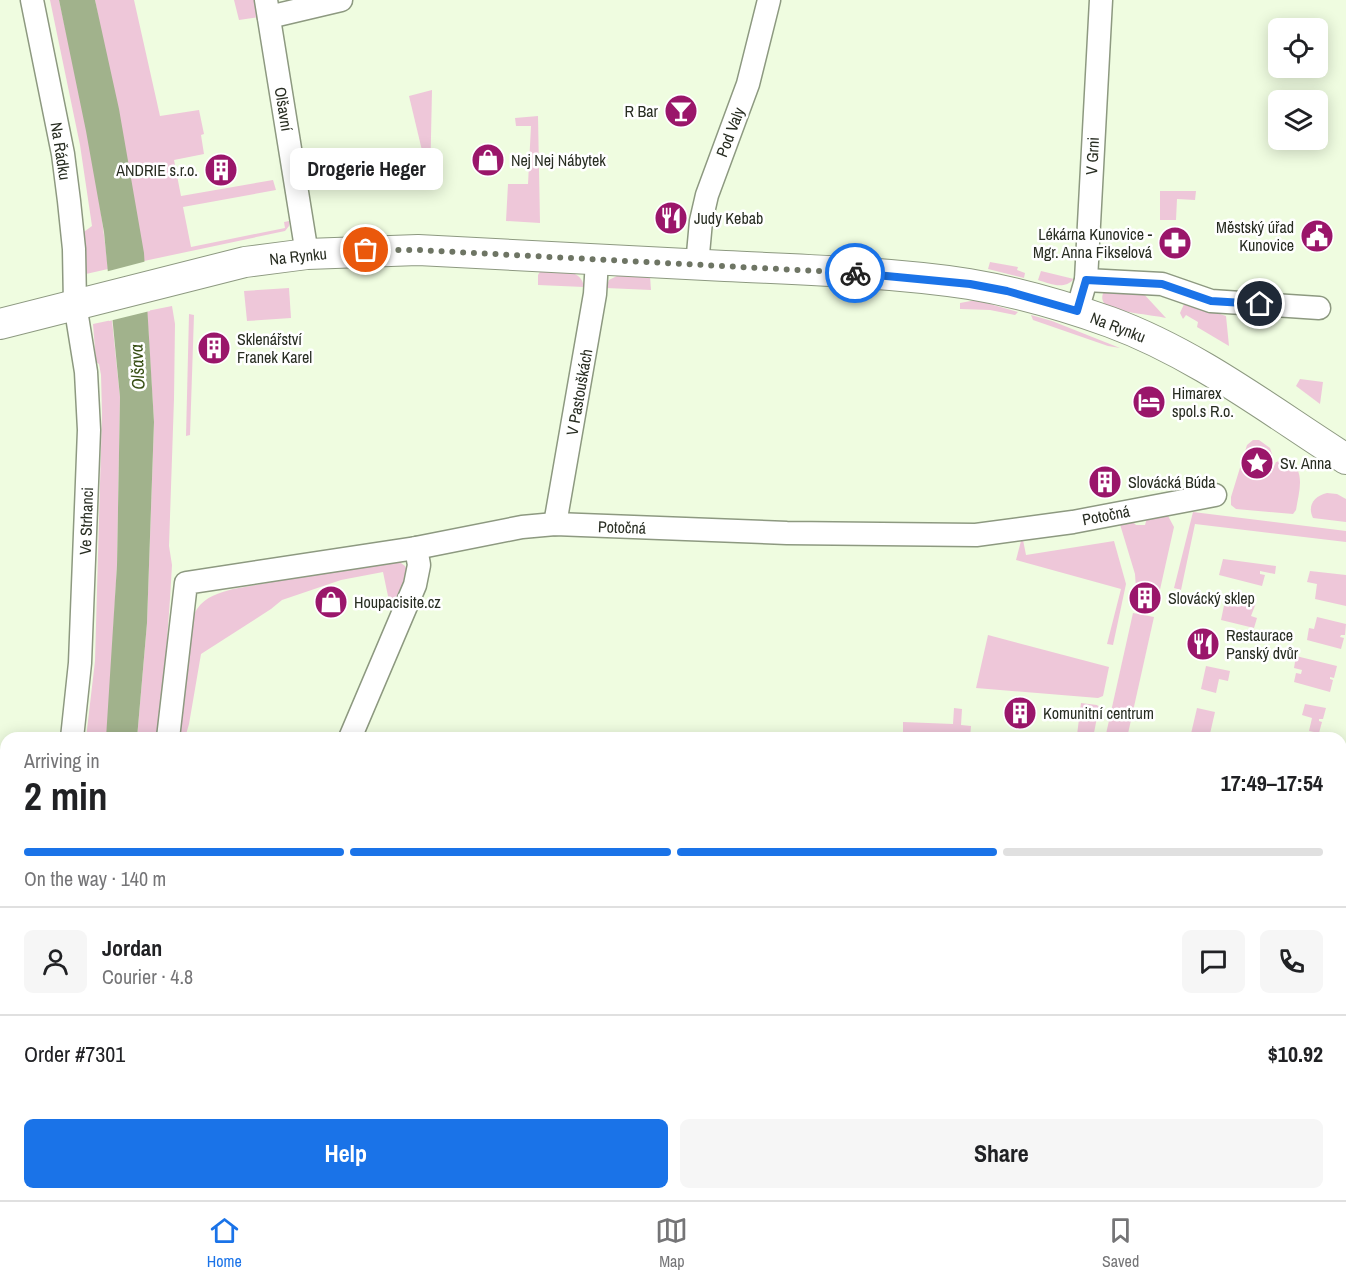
<!DOCTYPE html>
<meta charset="utf-8">
<style>
body{margin:0;font-family:"Archivo Narrow",sans-serif;background:#f6f6f6;color:#202124;height:100vh;display:flex;flex-direction:column;font-size:22px;white-space:nowrap}
*{box-sizing:border-box;margin:0}
p{font-size:20px;color:#757577}
.icon{flex:none;width:33px;height:33px;fill:none;stroke:currentColor;stroke-width:2;stroke-linecap:round;stroke-linejoin:round}
.map{position:relative;flex:1;overflow:hidden}
.drawer{position:absolute;left:0px;top:732px;width:1347px;height:468px;display:flex;flex-direction:column;background:#fff;border-radius:18px 18px 0 0;box-shadow:0 3px 15px #0003}
.drawer>*{flex:none}
.buttons{position:absolute;left:1268px;top:18px;display:grid;gap:12px}
.buttons a{display:grid;place-items:center;width:60px;height:60px;border-radius:9px;background:#fff;box-shadow:0 3px 15px #0003;font-size:30px}
.pin{position:absolute;display:grid;place-items:center;width:51px;height:51px;color:#fff;margin:-26px;border:3px solid #fff;border-radius:50%;box-shadow:0 2px 6px #0007}
.courier{position:absolute;display:grid;place-items:center;width:60px;height:60px;margin:-30px;border:4px solid #1a73e8;border-radius:50%;background:#fff;color:#222;box-shadow:0 2px 8px #0007}
.bubble{position:absolute;height:42px;border-radius:9px;background:#fff;box-shadow:0 3px 15px #0003;font-size:20px;font-weight:700;line-height:42px;text-align:center}
.overview em{font-style:normal;font-weight:700}
.overview div{display:flex;flex-direction:column-reverse}
.overview{display:flex;align-items:center;justify-content:space-between;height:102px;padding:0 24px}
h1{font-size:39px;font-weight:700;line-height:45px}
.bar{display:grid;grid-template-columns:repeat(4,1fr);gap:9px 6px;align-content:center;height:72px;padding:0 24px}
.bar i{height:8px;border-radius:4px;background:#e0e0e0}
.bar .selected{background:#1a73e8}
.bar p{grid-column:span 4}
.line{display:flex;align-items:center;gap:15px;padding:0 24px;border-top:2px solid #e0e0e0}
.line div{flex:1}
.round{display:grid;place-items:center;flex:none;width:63px;height:63px;border-radius:9px;background:#f6f6f6}
.cta{display:flex;gap:12px;margin-top:auto;padding:12px 24px}
.cta a{flex:1;height:69px;border-radius:9px;background:#1a73e8;color:#fff;font-size:24px;font-weight:700;line-height:69px;text-align:center}
.cta a+a{background:#f6f6f6;color:#202124}
.dock{display:flex;justify-content:space-around;align-items:center;height:84px;border-top:2px solid #e0e0e0;background:#fff;font-size:16px;color:#757577}
.dock a{display:grid;justify-items:center;gap:3px}
.dock .selected{color:#1a73e8}
.map>svg:first-child{display:block}
.green{fill:#eec7d9}
.water{fill:#a1b28c}
.pier{fill:#effce0}
.lines{fill:none;stroke-linecap:round;stroke-linejoin:round}
.minor-casing{stroke:#8d9980;stroke-width:25}
.major-casing{stroke:#8d9980;stroke-width:32}
.minor{stroke:#fff;stroke-width:22}
.major{stroke:#fff;stroke-width:30}
.done{stroke:#6e7564;stroke-width:6;stroke-dasharray:0 10.8}
.route{stroke:#1a73e8;stroke-width:8}
.labels{text-anchor:middle;dominant-baseline:central;stroke-width:5;stroke-linejoin:round;paint-order:stroke}
.street-label{font-size:16px;fill:#282d22;stroke:#fff}
.poi-label{font-size:16px;fill:#282d22;stroke:#fff;text-anchor:start}
.water-label{font-size:18px;font-style:italic;fill:#395016;stroke:#fff}
</style>
<div class="map">
<svg width="1346" height="1200" viewBox="0 0 1346 1200">
<rect width="100%" height="100%" fill="#effce0"/>
<!-- green -->
<g class="green">
<path d="M50 0H59C79 89 99 179 108 269L86 274 81 234 92 226 80 145Z"/>
<polygon points="95,0 134,0 160,116 199,110 204,134 201,135 204,154 174,160 181,196 273,180 276,190 183,207 191,247 285,228 284,222 289,221 289,226 285,231 144,261"/>
<polygon points="234,0 257,0 260,17 239,20"/>
<polygon points="432,90 430,184 409,96"/>
<polygon points="538,116 540,223 506,221 508,184 528,184 531,126 516,126 515,118"/>
<polygon points="1160,191 1196,191 1195,200 1177,199 1176,220 1160,220"/>
<polygon points="990,262 1018,267 1017,270 1025,273 1024,278 988,269"/>
<path d="M541 270C556 271 581 267 584 287L538 285V275Z"/>
<path d="M1041 271 1074 279C1064 290 1051 284 1038 280Z"/>
<polygon points="621,274 650,276 651,290 606,288 609,280"/>
<polygon points="289,288 291,318 247,321 244,291"/>
<path d="M1104 291 1142 292 1166 318C1153 315 1114 312 1105 304 1101 300 1102 295 1104 291Z"/>
<polygon points="976,300 1018,312 1015,315 990,310 960,309 960,303"/>
<polygon points="1185,302 1226,316 1229,346 1197,327 1198,322 1186,315 1183,319 1180,313"/>
<polygon points="172,306 175,324 174,399 169,546 172,565 170,599 165,668 157,738 137,738 147,623 154,422 147,311"/>
<polygon points="189,314 194,315 190,435 186,436"/>
<polygon points="1031,315 1052,321 1120,348 1108,346 1033,320"/>
<polygon points="112,320 120,397 117,565 108,728 106,738 86,738 95,661 102,413 101,375 99,364 96,362 93,324"/>
<polygon points="1300,379 1323,382 1320,404 1296,386"/>
<path d="M1253 440H1259L1270 448 1272 454 1268 460 1255 457 1253 468 1271 473 1276 462 1286 459C1307 469 1299 491 1296 510L1293 514 1236 509 1231 505V497L1247 445Z"/>
<path d="M1327 493 1337 494 1346 499V522L1313 518C1307 506 1314 496 1327 493Z"/>
<polygon points="1193,512 1346,531 1346,542 1195,524 1181,590 1174,588"/>
<polygon points="1148,514 1167,514 1174,527 1159,594 1136,589 1135,574 1119,521 1132,521 1136,525 1145,525"/>
<polygon points="1023,540 1026,555 1114,541 1126,584 1113,645 1107,644 1121,589 1016,560 1021,541"/>
<polygon points="1223,559 1276,566 1275,574 1260,571 1260,574 1265,575 1262,586 1219,575"/>
<path d="M397 560 405 566 410 577 399 597 389 601 383 572 341 580 282 600 271 609 201 654 189 724 185 738H175C179 712 184 627 197 609 206 596 219 593 233 589Z"/>
<polygon points="1310,571 1346,575 1346,606 1315,599 1317,584 1307,582"/>
<polygon points="1226,596 1256,603 1251,616 1257,618 1254,628 1221,620"/>
<polygon points="1133,613 1154,617 1127,738 1108,738 1106,734"/>
<polygon points="1317,617 1346,624 1345,635 1341,635 1340,637 1344,638 1341,649 1307,640 1309,628 1314,629"/>
<polygon points="988,635 1109,667 1103,696 1098,698 976,688"/>
<polygon points="1296,656 1337,666 1334,678 1330,677 1330,679 1333,680 1330,692 1294,682 1296,673 1301,674 1302,670 1294,668"/>
<polygon points="1206,666 1230,671 1228,681 1219,679 1216,693 1201,689"/>
<polygon points="1081,703 1097,705 1099,707 1093,738 1061,738 1061,734 1077,735"/>
<polygon points="1305,704 1326,708 1323,719 1319,719 1319,721 1322,722 1319,733 1309,731 1312,718 1302,715"/>
<polygon points="954,708 962,709 961,725 971,726 970,738 903,738 903,722 953,724"/>
<polygon points="1197,708 1215,712 1209,738 1190,738"/>
<polygon points="6,954 6,1061 0,1095 0,973"/>
<polygon points="482,1194 914,1194 915,1200 482,1200"/>
<polygon points="1038,1194 1186,1194 1184,1200 1063,1200"/>
</g>
<!-- water -->
<g class="water">
<polygon points="59,0 95,0 119,109 144,253 154,422 147,623 137,738 106,738 117,565 120,397 104,232 86,131"/>
<polygon points="6,1061 6,1194 21,1194 20,1200 0,1200 0,1095"/>
</g>
<!-- pier -->
<polygon class="pier" points="147,261 150,311 109,321 105,272"/>
<g class="lines">
<!-- minor casing -->
<g class="minor-casing">
<g id="minor">
<polyline points="32,0 63,154 69,201 74,249 75,304 86,372 89,430 80,663 72,738"/>
<polyline points="266,0 307,254"/>
<polyline points="269,17 341,0"/>
<polyline points="697,265 701,221 707,195 748,84 769,0"/>
<polyline points="1086,280 1162,284 1211,301 1319,308"/>
<polyline points="1077,311 1086,280 1101,0"/>
<polyline points="555,524 595,294 597,260"/>
<polyline points="168,738 186,583 416,548 522,527 555,524 787,533 976,535 1073,522 1215,495"/>
<polyline points="350,738 415,585 419,565 416,548"/>
<polyline points="0,940 6,921"/>
<polyline points="1341,1076 1346,1077"/>
<polyline points="62,1200 63,1194"/>
<polyline points="270,1200 273,1194"/>
</g>
</g>
<!-- major casing -->
<g class="major-casing">
<path id="major" d="M0 324 245 262 307 254 418 250C521 255 623 261 725 266 807 270 889 272 969 284 1017 292 1065 306 1110 322 1197 354 1269 410 1346 459"/>
</g>
<!-- minor -->
<use href="#minor" class="minor"/>
<!-- major -->
<use href="#major" class="major"/>
</g>
<g class="lines">
<!-- done -->
<polyline class="done" points="366,250 418,250 855,273"/>
<!-- route -->
<polyline class="route" points="855,273 970,284 1007,291 1077,311 1086,280 1162,284 1211,301 1260,304"/>
</g>
<!-- icons -->
<defs>
<g id="bar-disc" transform="scale(1.725)"><circle r="9.5" fill="#9a166a" stroke="#fff"/><path d="M-6-5H6L.8 .8V4.5H3.5V6h-7V4.5H-.8V.8Z" fill="#fff"/></g>
<g id="shop-disc" transform="scale(1.725)"><circle r="9.5" fill="#9a166a" stroke="#fff"/><path d="M-5-2.5h2.3a2.7 3.5 0 0 1 5.4 0H5L5.5 6h-11ZM-1.5-2.5h3a1.5 2.3 0 0 0-3 0Z" fill="#fff"/></g>
<g id="building-disc" transform="scale(1.725)"><circle r="9.5" fill="#9a166a" stroke="#fff"/><path d="M-4-6H4V6H1V3H-1V6H-4ZM-2.5-4.3h1.7v1.8h-1.7ZM.8-4.3h1.7v1.8H.8ZM-2.5-1h1.7V.8h-1.7ZM.8-1h1.7V.8H.8Z" fill="#fff"/></g>
<g id="restaurant-disc" transform="scale(1.725)"><circle r="9.5" fill="#9a166a" stroke="#fff"/><path d="M-5-6h1v4h1v-4h1v4h1v-4h1v5L-1.5 .5V6h-2V.5L-5-1ZM5-6V6H3V1.5H1.5Q1.5-4 5-6Z" fill="#fff"/></g>
<g id="civic-disc" transform="scale(1.725)"><circle r="9.5" fill="#9a166a" stroke="#fff"/><path d="M-.6-6.5H3V-4.5H.6V-3L4-1V1h2V6H-6V1h2V-1L-.6-3ZM-1.2 2.5V6h2.4V2.5Z" fill="#fff"/></g>
<g id="pharmacy-disc" transform="scale(1.725)"><circle r="9.5" fill="#9a166a" stroke="#fff"/><path d="M-2-6h4v4h4v4h-4v4h-4v-4h-4v-4h4Z" fill="#fff"/></g>
<g id="hotel-disc" transform="scale(1.725)"><circle r="9.5" fill="#9a166a" stroke="#fff"/><path d="M-6-4.5h1.5V1H6V5H4.5V3h-9V5H-6ZM-4 0a1.8 1.8 0 1 1 3.6 0ZM.5 0V-2.5h3Q6-2.5 6 0Z" fill="#fff"/></g>
<g id="sight-disc" transform="scale(1.725)"><circle r="9.5" fill="#9a166a" stroke="#fff"/><path d="M0-6L1.8-2.2L6-1.7L2.9 1.2L3.7 5.4L0 3.3L-3.7 5.4L-2.9 1.2L-6-1.7L-1.8-2.2Z" fill="#fff"/></g>
</defs>
<g fill-rule="evenodd">
<use href="#bar-disc" x="681" y="111"/>
<use href="#shop-disc" x="488" y="160"/>
<use href="#building-disc" x="221" y="170"/>
<use href="#restaurant-disc" x="671" y="218"/>
<use href="#civic-disc" x="1317" y="236"/>
<use href="#pharmacy-disc" x="1175" y="243"/>
<use href="#building-disc" x="214" y="348"/>
<use href="#hotel-disc" x="1149" y="402"/>
<use href="#sight-disc" x="1257" y="463"/>
<use href="#building-disc" x="1105" y="482"/>
<use href="#building-disc" x="1145" y="598"/>
<use href="#shop-disc" x="331" y="602"/>
<use href="#restaurant-disc" x="1203" y="644"/>
<use href="#building-disc" x="1020" y="713"/>
</g>
<g class="labels">
<!-- street labels -->
<g class="street-label">
<text transform="translate(284 109) rotate(81)">Olšavní</text>
<text transform="translate(730 132) rotate(-69)">Pod Valy</text>
<text transform="translate(61 151) rotate(81)">Na Řádku</text>
<text transform="translate(1092 156) rotate(-87)">V Grni</text>
<text transform="translate(298 256) rotate(-6)">Na Rynku</text>
<text transform="translate(1118 327) rotate(21)">Na Rynku</text>
<text transform="translate(579 392) rotate(-80)">V Pastouškách</text>
<text transform="translate(1106 515) rotate(-11)">Potočná</text>
<text transform="translate(86 521) rotate(-88)">Ve Strhanci</text>
<text transform="translate(622 527) rotate(2)">Potočná</text>
</g>
<!-- poi labels -->
<g class="poi-label">
<text x="658" y="111" text-anchor="end">R Bar</text>
<text x="511" y="160">Nej Nej Nábytek</text>
<text x="198" y="170" text-anchor="end">ANDRIE s.r.o.</text>
<text x="694" y="218">Judy Kebab</text>
<text x="1294" y="227" text-anchor="end">Městský úřad<tspan x="1294" dy="18">Kunovice</tspan></text>
<text x="1152" y="234" text-anchor="end">Lékárna Kunovice -<tspan x="1152" dy="18">Mgr. Anna Fikselová</tspan></text>
<text x="237" y="339">Sklenářství<tspan x="237" dy="18">Franek Karel</tspan></text>
<text x="1172" y="393">Himarex<tspan x="1172" dy="18">spol.s R.o.</tspan></text>
<text x="1280" y="463">Sv. Anna</text>
<text x="1128" y="482">Slovácká Búda</text>
<text x="1168" y="598">Slovácký sklep</text>
<text x="354" y="602">Houpacisite.cz</text>
<text x="1226" y="635">Restaurace<tspan x="1226" dy="18">Panský dvůr</tspan></text>
<text x="1043" y="713">Komunitní centrum</text>
</g>
<!-- water labels -->
<g class="water-label">
<text transform="translate(137 367) rotate(-93)">Olšava</text>
</g>
</g>
</svg>
<div class="buttons">
<a><svg class="icon" aria-label="locate" viewBox="0 0 24 24"><circle cx="12" cy="12" r="6"/><path d="M12 2v4M12 18v4M2 12h4M18 12h4"/></svg></a>
<a><svg class="icon" aria-label="layers" viewBox="0 0 24 24"><path d="M12 4l9 5-9 5-9-5zM3 14l9 5 9-5"/></svg></a>
</div>
<div class="pin" style="left:366px;top:250px;background:#ea580c"><svg class="icon" aria-label="bag" viewBox="0 0 24 24"><path d="M5 8h14l-1 12H6zM9 8a3 3 0 0 1 6 0"/></svg></div>
<div class="pin" style="left:1260px;top:304px;background:#1f2937"><svg class="icon" aria-label="home" viewBox="0 0 24 24"><path d="M3 11l9-7 9 7M6 9v11h12V9"/></svg></div>
<div class="courier" style="left:855px;top:273px"><svg class="icon" aria-label="bike" viewBox="0 0 24 24"><circle cx="6" cy="16" r="4"/><circle cx="18" cy="16" r="4"/><path d="M6 16l4-8h5l3 8M10 8l3 8H6M13 5h3"/></svg></div>
<div class="bubble" style="left:290px;top:148px;width:153px">Drogerie Heger</div>
<section class="drawer">
<div class="overview"><div><h1>2 min</h1><p>Arriving in</p></div><em>17:49–17:54</em></div>
<div class="bar"><i class="selected"></i><i class="selected"></i><i class="selected"></i><i></i><p>On the way · 140 m</p></div>
<div class="line" style="height:108px"><a class="round"><svg class="icon" aria-label="person" viewBox="0 0 24 24"><circle cx="12" cy="8" r="4"/><path d="M4 21q1-7 8-7t8 7"/></svg></a><div><b>Jordan</b><p>Courier · 4.8</p></div><a class="round"><svg class="icon" aria-label="chat" viewBox="0 0 24 24"><path d="M4 5h16v11H9l-5 4z"/></svg></a><a class="round"><svg class="icon" aria-label="phone" viewBox="0 0 24 24"><path d="M5 4h4l2 5-3 2q2 4 5 5l2-3 5 2v4C11 20 4 13 5 4z"/></svg></a></div>
<div class="line" style="height:78px"><div>Order #7301</div><b>$10.92</b></div>
<div class="cta"><a>Help</a><a>Share</a></div>
</section>
</div>
<nav class="dock">
<a class="selected"><svg class="icon" aria-label="home" viewBox="0 0 24 24"><path d="M3 11l9-7 9 7M6 9v11h12V9"/></svg>Home</a>
<a><svg class="icon" aria-label="map" viewBox="0 0 24 24"><path d="M3 6l6-2 6 2 6-2v14l-6 2-6-2-6 2zM9 4v14M15 6v14"/></svg>Map</a>
<a><svg class="icon" aria-label="saved" viewBox="0 0 24 24"><path d="M7 4h10v16l-5-4-5 4z"/></svg>Saved</a>
</nav>
